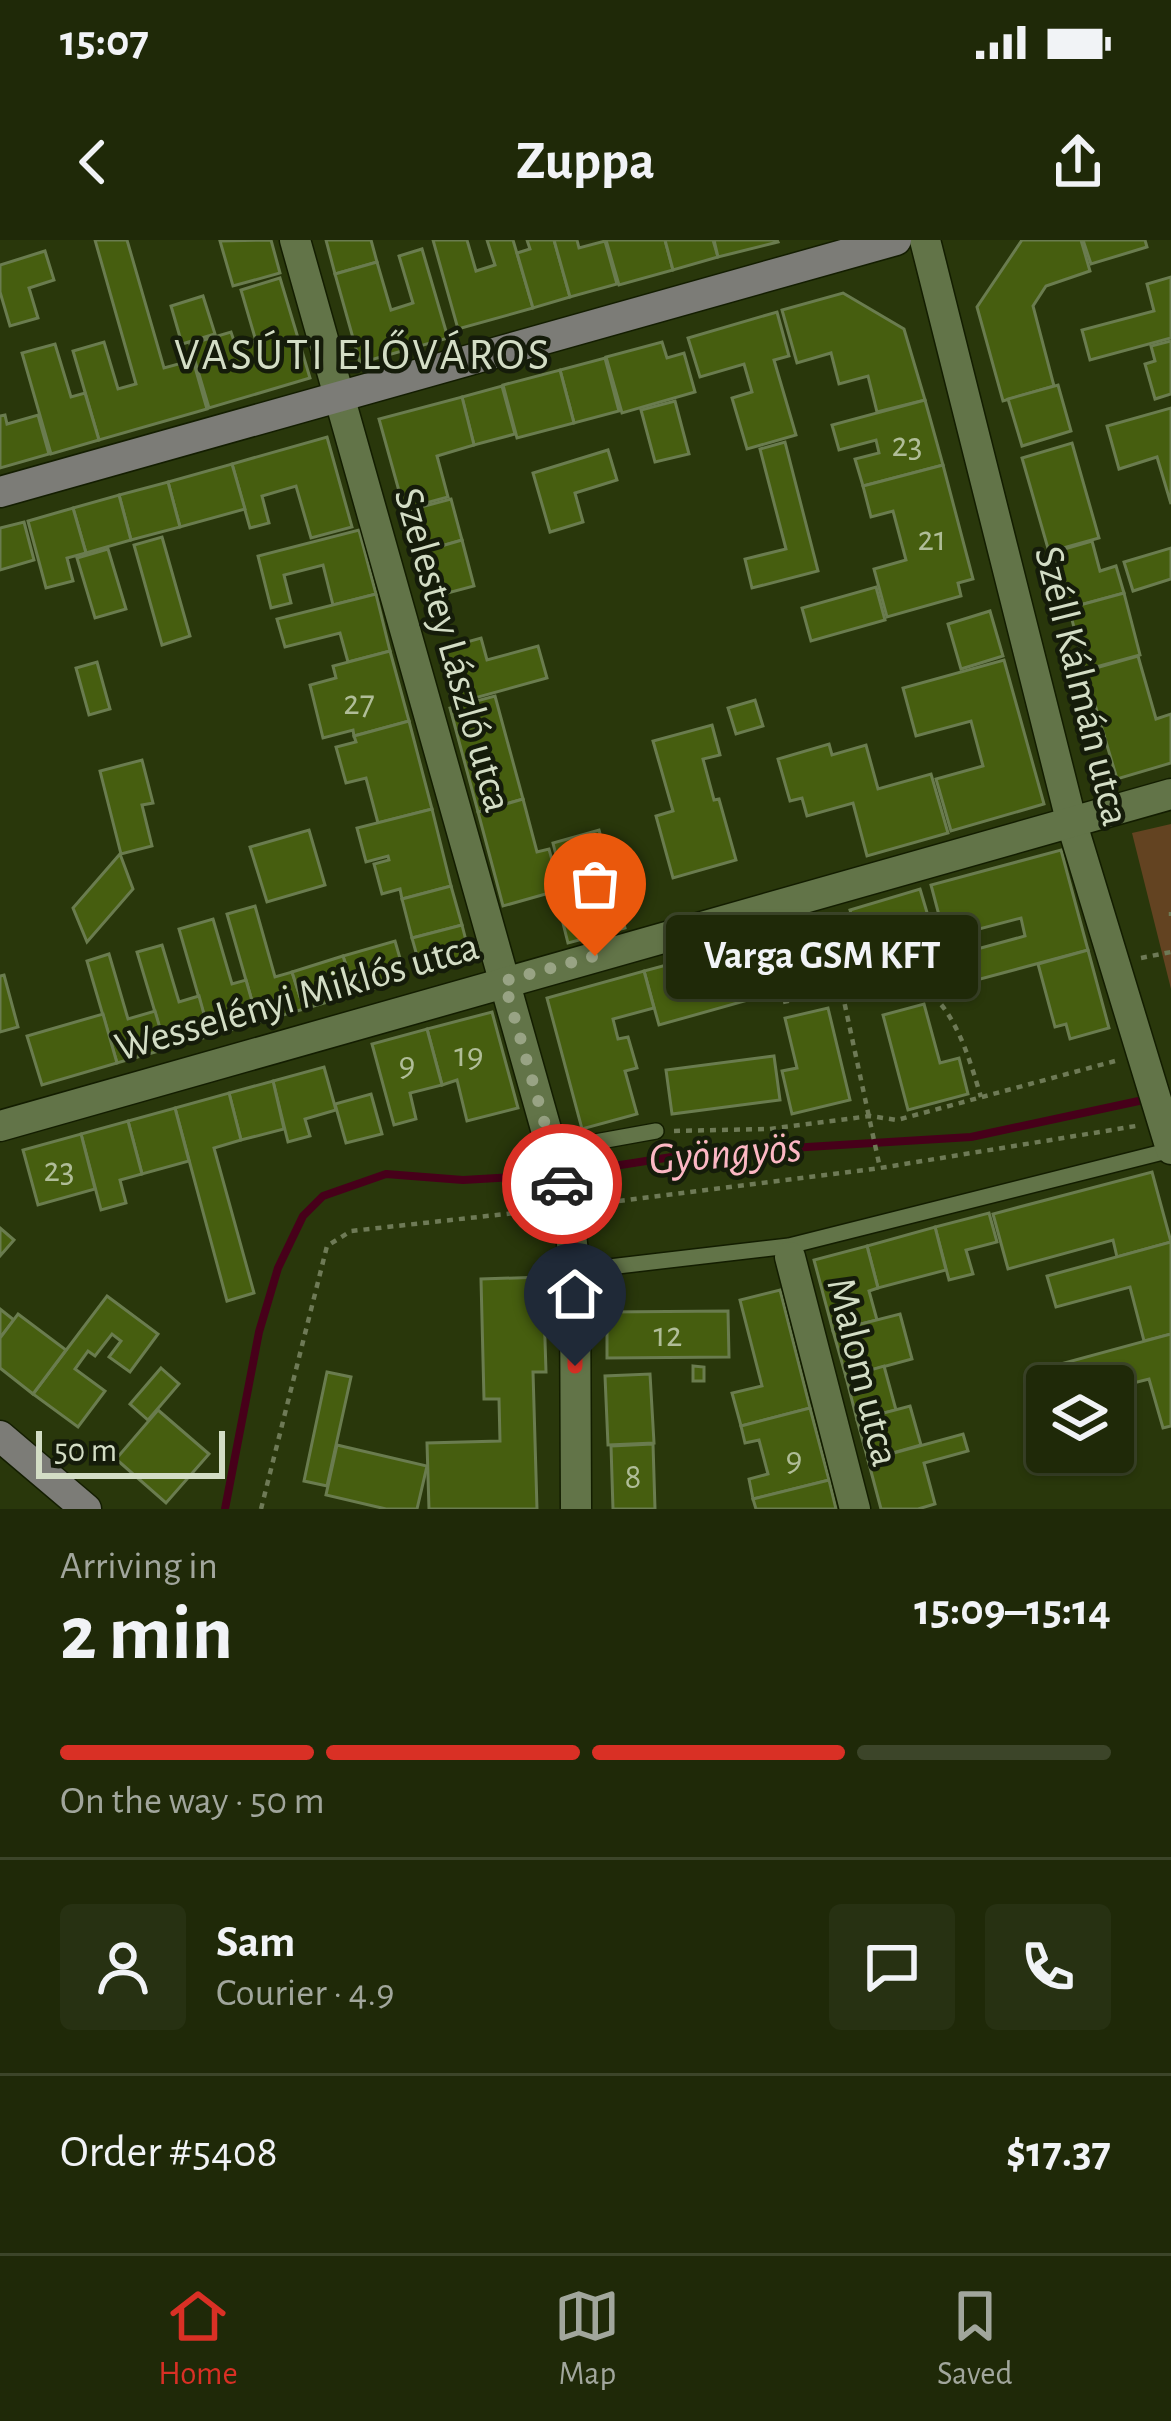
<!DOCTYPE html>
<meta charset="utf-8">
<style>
body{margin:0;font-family:"Alegreya Sans",sans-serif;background:#273112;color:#f1f3f6;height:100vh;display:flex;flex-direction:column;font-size:45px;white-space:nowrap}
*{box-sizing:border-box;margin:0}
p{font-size:39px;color:#a1a69c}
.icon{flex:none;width:66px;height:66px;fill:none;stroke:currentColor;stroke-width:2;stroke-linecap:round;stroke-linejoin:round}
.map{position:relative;height:1269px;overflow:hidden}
.drawer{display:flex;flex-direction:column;background:#1f2908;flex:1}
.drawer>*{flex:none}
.buttons{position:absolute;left:1026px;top:1125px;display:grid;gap:24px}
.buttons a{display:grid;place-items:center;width:108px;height:108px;border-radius:12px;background:#1f2908;box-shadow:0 3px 9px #0004,0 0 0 3px #3c4529;font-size:60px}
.scale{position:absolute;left:36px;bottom:30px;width:189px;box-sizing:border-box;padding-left:12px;border:6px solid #d3ddc5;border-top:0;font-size:33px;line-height:42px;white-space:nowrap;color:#d3ddc5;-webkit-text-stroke:9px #151c0a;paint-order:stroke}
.pin{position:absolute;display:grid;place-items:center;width:102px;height:102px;color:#fff;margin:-123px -51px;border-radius:50% 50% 50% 0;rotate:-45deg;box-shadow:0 0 12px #0007}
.pin .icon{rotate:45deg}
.courier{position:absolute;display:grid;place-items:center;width:120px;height:120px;margin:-60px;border:9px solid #d93025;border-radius:50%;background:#fff;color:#222;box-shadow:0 3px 15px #0007}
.bubble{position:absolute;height:84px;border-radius:12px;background:#1f2908;box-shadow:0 3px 9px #0004,0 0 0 3px #3c4529;font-size:39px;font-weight:600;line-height:84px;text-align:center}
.summary em{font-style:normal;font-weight:600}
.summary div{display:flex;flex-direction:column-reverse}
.summary{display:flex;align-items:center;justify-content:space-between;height:204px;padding:0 60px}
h1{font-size:78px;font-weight:600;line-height:90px}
.bar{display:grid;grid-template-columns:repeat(4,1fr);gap:18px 12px;align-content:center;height:144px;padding:0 60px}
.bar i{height:15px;border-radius:9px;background:#3c4529}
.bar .active{background:#d93025}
.bar p{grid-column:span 4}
.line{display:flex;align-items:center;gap:30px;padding:0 60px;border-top:3px solid #3c4529}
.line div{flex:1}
.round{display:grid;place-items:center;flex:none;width:126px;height:126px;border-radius:12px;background:#273112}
.status{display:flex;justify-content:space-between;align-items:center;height:84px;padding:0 60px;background:#1f2908;direction:ltr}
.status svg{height:33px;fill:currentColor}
header{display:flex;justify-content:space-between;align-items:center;height:156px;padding:0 60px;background:#1f2908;font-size:54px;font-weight:600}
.tabs{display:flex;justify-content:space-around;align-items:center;height:168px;border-top:3px solid #3c4529;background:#1f2908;font-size:33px;color:#a1a69c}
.tabs a{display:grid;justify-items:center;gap:6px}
.tabs .active{color:#d93025}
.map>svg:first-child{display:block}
.green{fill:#634321}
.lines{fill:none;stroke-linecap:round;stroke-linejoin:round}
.stream{stroke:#47001a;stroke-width:8}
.building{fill:#465e0f;stroke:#6a7c4f;stroke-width:3}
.lane-casing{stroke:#131d00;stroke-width:18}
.street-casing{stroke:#131d00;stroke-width:33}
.secondary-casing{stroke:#131d00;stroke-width:33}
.path{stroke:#6e7a56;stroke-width:4.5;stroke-dasharray:6 6;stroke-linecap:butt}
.lane{stroke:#627448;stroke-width:15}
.street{stroke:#627448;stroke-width:30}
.secondary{stroke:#7c7c77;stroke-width:30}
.done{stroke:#98a384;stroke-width:12;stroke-dasharray:0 21.6}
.route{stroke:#d93025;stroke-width:15}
.labels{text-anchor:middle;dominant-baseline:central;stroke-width:9;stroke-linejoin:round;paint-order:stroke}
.number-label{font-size:36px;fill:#b0bd98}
.street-label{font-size:42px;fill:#d3ddc5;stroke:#151c0a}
.neighbourhood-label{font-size:45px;letter-spacing:3px;fill:#d3ddc5;stroke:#151c0a}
.water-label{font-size:45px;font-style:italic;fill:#fcb7c4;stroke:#151c0a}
</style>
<div class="status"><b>15:07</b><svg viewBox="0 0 49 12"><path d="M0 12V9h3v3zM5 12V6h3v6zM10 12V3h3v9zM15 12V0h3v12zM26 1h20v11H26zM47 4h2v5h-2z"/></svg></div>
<header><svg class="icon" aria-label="back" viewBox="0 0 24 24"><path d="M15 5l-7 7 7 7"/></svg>Zuppa<svg class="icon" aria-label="share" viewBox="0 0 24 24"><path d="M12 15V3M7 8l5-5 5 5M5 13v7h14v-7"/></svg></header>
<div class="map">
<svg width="1171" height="1269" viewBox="0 0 1171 1269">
<rect width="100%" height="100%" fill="#29370b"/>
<!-- green -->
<polygon class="green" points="1171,584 1171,749 1132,593"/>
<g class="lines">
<!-- stream -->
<g class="stream">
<polyline points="569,933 691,914 971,897 1148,859"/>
<polyline points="225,1269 259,1092 278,1028 303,976 323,956 386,934 463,940 548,935"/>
</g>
</g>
<!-- building -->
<g class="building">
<polygon points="95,0 127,0 164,128 193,120 207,169 99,200 73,111 104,102 118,149 136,144"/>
<polygon points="271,0 280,33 233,46 220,1"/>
<polygon points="326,0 371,0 377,22 335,34"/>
<polygon points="433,0 467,0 476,31 495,25 487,0 513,0 533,68 458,89"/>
<polygon points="527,0 554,0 570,57 533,68 517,13 530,9"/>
<polygon points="554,0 577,0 579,8 605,1 617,44 570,57"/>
<polygon points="606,0 665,0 673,30 619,45"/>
<polygon points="665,0 713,0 718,17 673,30"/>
<polygon points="714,0 777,0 778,2 718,17"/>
<polygon points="1022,0 1081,0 1090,31 1046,46 1033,66 1054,146 1003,161 977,67"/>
<polygon points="1083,0 1145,0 1147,7 1091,24"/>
<polygon points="422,9 448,98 360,123 335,34 377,22 391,70 413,63 399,16"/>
<polygon points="45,11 54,40 29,48 38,78 10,86 0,52 0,25"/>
<polygon points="1171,37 1171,98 1090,120 1082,90 1154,71 1147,44"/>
<polygon points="280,38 310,138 209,168 190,104 231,92 236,107 256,101 241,50"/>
<polygon points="843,53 904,89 925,160 877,172 868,136 839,144 831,113 797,123 782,70"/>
<polygon points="203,56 215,94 182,104 171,66"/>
<polygon points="777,72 789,116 774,120 796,195 747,209 732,158 752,152 744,124 700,137 688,98"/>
<polygon points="1171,101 1171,154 1155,159 1145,124 1155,121 1151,106"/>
<polygon points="662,102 667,118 684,113 695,152 622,173 606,117"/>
<polygon points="55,104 71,157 85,153 99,200 51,214 22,113"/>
<polygon points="605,118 619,171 574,183 560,130"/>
<polygon points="560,130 574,183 517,198 503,145"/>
<polygon points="1058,145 1071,191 1022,206 1008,159"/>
<polygon points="502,146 515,194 474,205 462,157"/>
<polygon points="462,157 474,205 437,216 448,257 404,269 379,179"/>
<polygon points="925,160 943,225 863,246 855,219 879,213 876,200 839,210 832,185"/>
<polygon points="675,161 689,214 655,222 641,170"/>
<polygon points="1171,168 1171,264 1157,217 1119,229 1107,186"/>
<polygon points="5,175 7,184 38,175 49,214 0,228 0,176"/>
<polygon points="327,197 352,287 311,298 296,246 262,256 269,283 250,288 232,224"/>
<polygon points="785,202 818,331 752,348 745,319 786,309 760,209"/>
<polygon points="1072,203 1099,298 1049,312 1022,218"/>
<polygon points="608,210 617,240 575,253 583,282 550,292 533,233"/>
<polygon points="232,224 245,269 180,287 168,242"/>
<polygon points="943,225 973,339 958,343 961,356 887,377 874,329 906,320 893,271 871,277 863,246"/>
<polygon points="168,242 180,287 131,300 119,255"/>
<polygon points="119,255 131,300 86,313 73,268"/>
<polygon points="451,259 462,300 417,313 406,271"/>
<polygon points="73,268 86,313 67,318 73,341 46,348 28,281"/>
<polygon points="24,282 34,320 0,330 0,288"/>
<polygon points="359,290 376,354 333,365 323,325 284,335 291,363 271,368 258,316"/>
<polygon points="162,297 190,396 162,405 134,305"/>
<polygon points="462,300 474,346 429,358 417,313"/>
<polygon points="1092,301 1100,331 1116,326 1124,353 1069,368 1054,312"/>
<polygon points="1171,308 1171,339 1133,351 1124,322"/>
<polygon points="108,309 126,369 95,378 77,318"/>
<polygon points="876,347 885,380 811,401 802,368"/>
<polygon points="1124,353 1140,415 1085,430 1069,368"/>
<polygon points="376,354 390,411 348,422 340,393 285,407 277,379"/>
<polygon points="990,371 1003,416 961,429 948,384"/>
<polygon points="481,398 487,420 538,406 547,438 453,464 438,410"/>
<polygon points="390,411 409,481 354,496 353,490 323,498 310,445 336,438 333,426"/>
<polygon points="1138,416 1156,479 1171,474 1171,523 1117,539 1085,431"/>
<polygon points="1004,420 1044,564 951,591 936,539 983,526 971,481 916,496 903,448"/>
<polygon points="97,422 110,469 89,475 76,428"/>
<polygon points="495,456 523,559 478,572 450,468"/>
<polygon points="755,460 763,486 736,494 728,468"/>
<polygon points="409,481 432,569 378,583 366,538 346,543 336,507 356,502 354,496"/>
<polygon points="712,485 720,515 703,519 714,560 719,559 736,620 673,638 656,576 673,571 653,501"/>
<polygon points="829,504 832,515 866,505 878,549 931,534 948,593 867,616 853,563 807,576 802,558 790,561 778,519"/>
<polygon points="142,520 153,563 142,565 152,606 121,614 100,531"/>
<polygon points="523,559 537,612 549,609 560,650 503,666 478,572"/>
<polygon points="432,569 451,646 402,659 400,649 382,654 374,624 389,620 388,616 366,622 357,588"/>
<polygon points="309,590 325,645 267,662 250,607"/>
<polygon points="599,590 625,688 568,703 557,659 580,653 578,643 564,647 553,603"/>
<polygon points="1061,610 1088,710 973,741 966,712 1025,696 1021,678 945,698 931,645"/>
<polygon points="120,614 133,649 87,702 73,668"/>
<polygon points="451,646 462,685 412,698 402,659"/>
<polygon points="920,649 934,696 864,716 850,670"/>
<polygon points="255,666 275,737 292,732 304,769 258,782 227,674"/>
<polygon points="213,679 232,744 246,740 258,782 210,796 179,689"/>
<polygon points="809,679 826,733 774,750 757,695"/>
<polygon points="462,685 471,720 422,734 412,698"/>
<polygon points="395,701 406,739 355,754 343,716"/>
<polygon points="752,702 766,755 659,785 644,731"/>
<polygon points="162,705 179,762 199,756 210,796 166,809 137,712"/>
<polygon points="1088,710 1109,788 1070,799 1066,784 1055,787 1038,724"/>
<polygon points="109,714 128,779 155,771 166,809 117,823 87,721"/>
<polygon points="343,716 355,754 304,769 292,732"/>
<polygon points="644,731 654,768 613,779 618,799 628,797 637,828 625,831 637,874 582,889 547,758"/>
<polygon points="4,735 18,787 0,792 0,736"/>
<polygon points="924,764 940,823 959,818 968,854 908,870 883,775"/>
<polygon points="828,768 850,860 792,874 782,831 797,828 785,778"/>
<polygon points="492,772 518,868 467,881 457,840 442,845 427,789"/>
<polygon points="103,774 117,823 42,845 27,796"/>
<polygon points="427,789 442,845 410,853 416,879 394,885 372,804"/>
<polygon points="774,816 780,860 672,874 666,830"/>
<polygon points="324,827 336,870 305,879 310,896 288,902 273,841"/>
<polygon points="273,841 284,889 241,900 229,853"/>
<polygon points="229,853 241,900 214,908 254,1053 227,1061 175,868"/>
<polygon points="371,854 382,894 346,903 335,864"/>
<polygon points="175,868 189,921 142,934 128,881"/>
<polygon points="128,881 142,934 120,940 126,963 101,970 81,894"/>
<polygon points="81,894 95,949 38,965 23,910"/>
<polygon points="1152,932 1171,1002 1117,1017 1113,1000 1008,1029 993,974"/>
<polygon points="989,973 997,1002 966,1010 973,1034 949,1040 935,987"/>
<polygon points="935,987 946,1030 878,1048 867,1006"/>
<polygon points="0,988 14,1000 0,1016"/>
<polygon points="1171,1002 1171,1094 1144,1101 1130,1047 1056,1067 1047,1036"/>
<polygon points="867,1006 878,1048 869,1051 877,1080 833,1091 814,1020"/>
<polygon points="543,1037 546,1132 533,1132 537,1269 429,1269 427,1203 500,1201 499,1159 484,1159 481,1039"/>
<polygon points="780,1050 810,1168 741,1186 732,1153 762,1146 740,1060"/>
<polygon points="107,1056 158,1094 130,1132 109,1117 121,1101 112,1094 95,1116 88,1111 75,1129 105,1151 78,1187 33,1154"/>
<polygon points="0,1069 14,1080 0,1098"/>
<polygon points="728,1071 729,1117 607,1118 607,1072"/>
<polygon points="18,1074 66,1110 33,1154 0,1128 0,1098"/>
<polygon points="900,1074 912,1119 846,1137 833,1091"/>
<polygon points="1171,1094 1171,1186 1163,1188 1149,1139 1113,1148 1105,1141 1086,1146 1058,1146 1053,1126"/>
<polygon points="693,1126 704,1127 704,1141 693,1141"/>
<polygon points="884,1126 896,1170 857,1180 846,1137"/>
<polygon points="161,1128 179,1144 148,1180 130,1164"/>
<polygon points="327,1132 351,1137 327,1246 304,1241"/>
<polygon points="650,1134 654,1203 608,1205 605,1136"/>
<polygon points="910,1166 921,1205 868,1220 857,1180"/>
<polygon points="810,1168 829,1240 753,1259 749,1239 768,1234 759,1200 745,1203 741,1186"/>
<polygon points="158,1170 209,1214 166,1263 116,1219"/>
<polygon points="963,1194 968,1211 924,1223 935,1264 918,1269 881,1269 868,1220"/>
<polygon points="653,1204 655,1269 613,1269 611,1206"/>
<polygon points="337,1205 427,1226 417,1269 386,1269 326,1255"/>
<polygon points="829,1240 836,1269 756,1269 753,1259"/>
</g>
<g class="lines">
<!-- lane casing -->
<g class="lane-casing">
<g id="lane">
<polyline points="551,910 656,891"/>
<polyline points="575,1031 789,1006 1171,910"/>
</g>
</g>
<!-- street casing -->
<g class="street-casing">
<g id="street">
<polyline points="295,0 568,967 575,1031 576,1269"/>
<polyline points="925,0 1072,584 1171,909"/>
<polyline points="0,886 1171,554"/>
<polyline points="790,1017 855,1269"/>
</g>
</g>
<!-- secondary casing -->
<g class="secondary-casing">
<g id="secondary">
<polyline points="0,252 896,0"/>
<polyline points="0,1196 86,1269"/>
</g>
</g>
<!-- path -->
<g class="path">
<polyline points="1171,672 1171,676"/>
<polyline points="827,682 880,928"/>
<polyline points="1141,718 1171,712"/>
<path d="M783 762C809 757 883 738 906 742 951 749 970 821 981 857"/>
<polyline points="674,891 769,889 870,876 897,880 1115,821"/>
<polyline points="595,964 880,928 1136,886"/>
<polyline points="261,1269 327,1006 351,991 542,970"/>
</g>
<!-- lane -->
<use href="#lane" class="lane"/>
<!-- street -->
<use href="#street" class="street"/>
<!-- secondary -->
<use href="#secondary" class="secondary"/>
</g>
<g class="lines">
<!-- done -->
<polyline class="done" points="562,944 504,741 595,716"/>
<!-- route -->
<polyline class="route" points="562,944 575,1031 575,1126"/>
</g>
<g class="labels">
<!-- number labels -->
<g class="number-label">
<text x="907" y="205">23</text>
<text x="932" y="299">21</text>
<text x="359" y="463">27</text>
<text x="469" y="815">19</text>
<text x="407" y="824">9</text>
<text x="59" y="930">23</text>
<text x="668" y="1095">12</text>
<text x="794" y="1219">9</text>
<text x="633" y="1237">8</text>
</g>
<!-- street labels -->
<g class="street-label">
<text transform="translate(453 410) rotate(74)">Szelestey László utca</text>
<text transform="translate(1082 446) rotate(76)">Széll Kálmán utca</text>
<text transform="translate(297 757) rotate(-16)">Wesselényi Miklós utca</text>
<text transform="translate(863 1132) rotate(76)">Malom utca</text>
</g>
<!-- neighbourhood labels -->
<g class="neighbourhood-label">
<text x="363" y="115">VASÚTI ELŐVÁROS</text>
</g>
<!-- water labels -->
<g class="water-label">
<text transform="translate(725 914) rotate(-5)">Gyöngyös</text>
</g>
</g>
</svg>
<div class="buttons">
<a><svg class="icon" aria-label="layers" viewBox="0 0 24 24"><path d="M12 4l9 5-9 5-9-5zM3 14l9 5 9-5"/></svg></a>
</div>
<div class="scale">50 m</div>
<div class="pin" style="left:595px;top:716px;background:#ea580c"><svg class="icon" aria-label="bag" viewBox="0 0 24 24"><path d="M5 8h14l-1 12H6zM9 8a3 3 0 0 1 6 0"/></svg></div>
<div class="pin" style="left:575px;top:1126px;background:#1f2937"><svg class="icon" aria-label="home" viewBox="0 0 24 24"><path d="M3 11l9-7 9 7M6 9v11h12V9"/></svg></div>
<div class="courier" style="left:562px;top:944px"><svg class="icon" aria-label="car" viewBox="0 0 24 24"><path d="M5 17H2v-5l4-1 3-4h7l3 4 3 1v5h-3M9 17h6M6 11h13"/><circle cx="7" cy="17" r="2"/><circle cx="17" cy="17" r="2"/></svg></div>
<div class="bubble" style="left:666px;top:675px;width:312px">Varga GSM KFT</div>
</div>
<section class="drawer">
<div class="summary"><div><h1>2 min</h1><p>Arriving in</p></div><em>15:09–15:14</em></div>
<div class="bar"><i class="active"></i><i class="active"></i><i class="active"></i><i></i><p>On the way · 50 m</p></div>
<div class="line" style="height:216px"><a class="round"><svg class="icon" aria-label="person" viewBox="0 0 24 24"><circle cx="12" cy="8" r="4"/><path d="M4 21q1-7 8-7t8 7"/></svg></a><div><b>Sam</b><p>Courier · 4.9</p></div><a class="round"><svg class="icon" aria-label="chat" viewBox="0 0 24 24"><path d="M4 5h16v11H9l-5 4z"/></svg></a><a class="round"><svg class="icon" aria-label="phone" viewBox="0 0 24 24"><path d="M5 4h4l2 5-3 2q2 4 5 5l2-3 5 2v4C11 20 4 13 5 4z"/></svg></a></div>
<div class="line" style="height:156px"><div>Order #5408</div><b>$17.37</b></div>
</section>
<nav class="tabs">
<a class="active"><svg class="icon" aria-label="home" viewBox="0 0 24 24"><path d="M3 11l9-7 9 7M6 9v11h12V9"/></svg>Home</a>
<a><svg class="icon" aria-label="map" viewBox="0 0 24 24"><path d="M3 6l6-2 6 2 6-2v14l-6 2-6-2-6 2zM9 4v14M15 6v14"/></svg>Map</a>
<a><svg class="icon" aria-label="saved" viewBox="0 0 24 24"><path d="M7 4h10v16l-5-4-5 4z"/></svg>Saved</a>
</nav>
